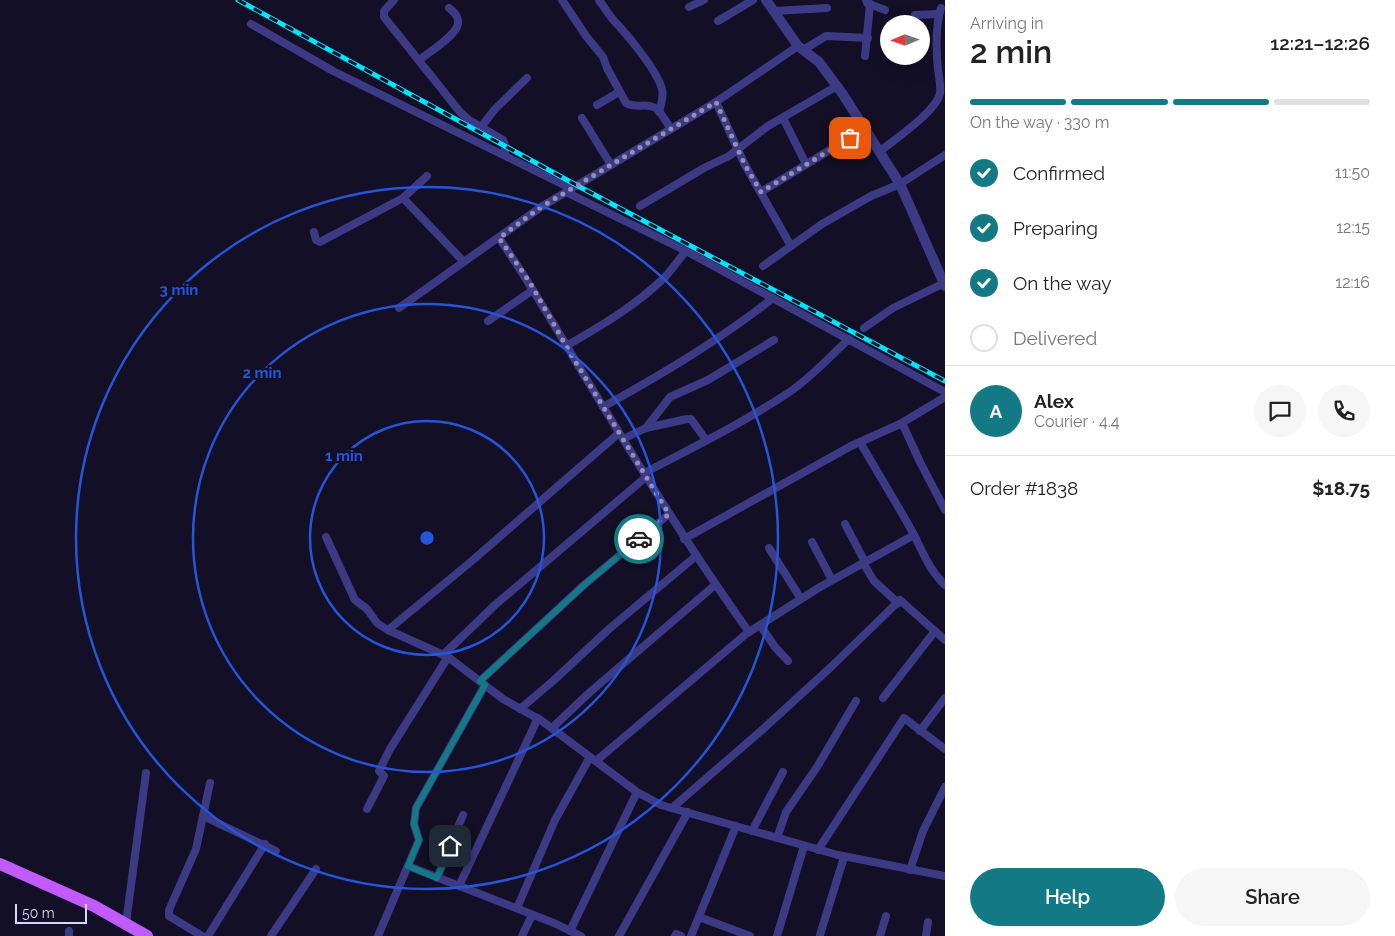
<!DOCTYPE html>
<meta charset="utf-8">
<style>
body{margin:0;font-family:Raleway,sans-serif;background:#f6f6f6;color:#222;height:100vh;display:flex;flex-direction:column;font-size:19px;white-space:nowrap}
*{box-sizing:border-box;margin:0}
p{font-size:16px;color:#767676}
.icon{flex:none;width:28px;height:28px;fill:none;stroke:currentColor;stroke-width:2;stroke-linecap:round;stroke-linejoin:round}
.map{position:relative;flex:1;overflow:hidden}
.panel{display:flex;flex-direction:column;background:#fff;width:450px}
.panel>*{flex:none}
.needle{width:32px;rotate:268deg}
.fabs{position:absolute;left:880px;top:15px;display:grid;gap:10px}
.fabs a{display:grid;place-items:center;width:50px;height:50px;border-radius:50%;background:#fff;box-shadow:0 5px 20px #0002;font-size:25px}
.scale{position:absolute;left:15px;bottom:12px;width:72px;box-sizing:border-box;padding-left:5px;border:2px solid #d9d4ff;border-top:0;font-size:14px;line-height:18px;white-space:nowrap;color:#d9d4ff;-webkit-text-stroke:4px #130f26;paint-order:stroke}
.pin{position:absolute;display:grid;place-items:center;width:42px;height:42px;color:#fff;margin:-21px;border-radius:10px;box-shadow:0 2px 8px #0006}
.courier{position:absolute;display:grid;place-items:center;width:50px;height:50px;margin:-25px;border:4px solid #137a85;border-radius:50%;background:#fff;color:#222;box-shadow:0 1px 6px #0007}
.head em{font-style:normal;font-weight:600}
.head div{display:flex;flex-direction:column-reverse}
.head{display:flex;align-items:center;justify-content:space-between;height:85px;padding:0 25px}
h1{font-size:32px;font-weight:600;line-height:38px}
.bar{display:grid;grid-template-columns:repeat(4,1fr);gap:8px 5px;align-content:center;height:60px;padding:0 25px}
.bar i{height:6px;border-radius:4px;background:#e0e0e0}
.bar .selected{background:#137a85}
.bar p{grid-column:span 4}
.line{display:flex;align-items:center;gap:12px;padding:0 25px;border-top:1px solid #e0e0e0}
.line div{flex:1}
.round{display:grid;place-items:center;flex:none;width:52px;height:52px;border-radius:26px;background:#f6f6f6}
ol{padding:0 25px;list-style:none}
li{display:flex;align-items:center;gap:15px;height:55px}
li p{margin-inline-start:auto}
li .icon{padding:5px;border-radius:50%;background:#137a85;color:#fff;stroke-width:4}
li:last-child{color:#767676}
li i{width:28px;height:28px;border:2px solid #e0e0e0;border-radius:50%}
.button{display:flex;gap:10px;margin-top:auto;padding:10px 25px}
.button a{flex:1;height:58px;border-radius:30px;background:#137a85;color:#fff;font-size:20px;font-weight:600;line-height:58px;text-align:center}
.button a+a{background:#f6f6f6;color:#222}
main{display:flex;flex:1;min-height:0}
.map>svg:first-child{display:block}
.lines{fill:none;stroke-linecap:round;stroke-linejoin:round}
.minor{stroke:#3d3a85;stroke-width:8}
.tertiary{stroke:#3d3a85;stroke-width:10}
.primary{stroke:#c25bff;stroke-width:12}
.rail-casing{stroke:#00e5ff;stroke-width:5}
.rail{stroke:#130f26;stroke-width:3;stroke-dasharray:9;stroke-linecap:butt}
.done{stroke:#948fb3;stroke-width:5;stroke-dasharray:0 9}
.route{stroke:#137a85;stroke-width:6}
.ring{fill:none;stroke:#2655da;stroke-width:2.5}
.centre{fill:#2655da;stroke:#130f26;stroke-width:2.5}
.ring-label{font-size:15px;text-anchor:middle;font-weight:bold;fill:#2655da;stroke:#130f26;stroke-width:4.5;stroke-linejoin:round;paint-order:stroke}
</style>
<main>
<div class="map">
<svg width="945" height="936" viewBox="0 0 945 936">
<rect width="100%" height="100%" fill="#130f26"/>
<g class="lines">
<!-- minor -->
<g class="minor">
<polyline points="394,0 384,11 384,17 460,112 469,120 503,140 505,145 505,155"/>
<path d="M562 0 586 36 603 57 607 68 626 103C636 109 648 102 657 109 662 114 667 123 671 129"/>
<path d="M599 0C605 8 610 18 618 25 631 39 657 71 662 89 664 96 661 105 659 112"/>
<polyline points="866,0 867,3 885,10"/>
<polyline points="689,7 704,0"/>
<polyline points="774,11 827,8"/>
<polyline points="915,15 939,14"/>
<polyline points="718,21 753,0"/>
<polyline points="251,24 333,71 572,189"/>
<polyline points="798,46 716,102 566,192 686,251 945,392"/>
<polyline points="803,50 826,36 868,38"/>
<polyline points="865,56 870,4"/>
<path d="M419 60C428 53 460 34 458 21 458 15 453 11 449 8"/>
<polyline points="716,102 745,165 791,246"/>
<polyline points="597,105 619,92"/>
<polyline points="582,118 611,165"/>
<polyline points="783,118 806,164"/>
<polyline points="481,127 495,109 527,78"/>
<path d="M879 152C894 140 937 111 940 93 941 86 939 77 938 70 936 50 935 27 941 8"/>
<polyline points="761,192 864,129"/>
<polyline points="403,198 464,262"/>
<polyline points="640,206 704,168 729,156 768,126 837,86"/>
<polyline points="314,232 316,240 320,242 403,198 427,176"/>
<path d="M499 238C533 287 562 339 593 390 643 472 693 554 749 632"/>
<polyline points="763,266 822,224 871,196 900,184 945,155"/>
<polyline points="399,308 541,207 566,192"/>
<polyline points="488,321 533,290"/>
<polyline points="864,328 893,308 944,283"/>
<path d="M566 346C601 326 635 306 664 278 672 270 679 259 686 251"/>
<path d="M603 407C662 374 720 340 773 298"/>
<polyline points="902,423 920,462 945,510"/>
<polyline points="646,428 670,397 708,380 774,340"/>
<polyline points="623,439 646,428 687,419 691,419 706,440"/>
<path d="M860 442C877 472 896 502 913 533 923 552 929 570 945 585"/>
<path d="M644 473C692 448 743 423 788 393 811 378 829 357 849 339"/>
<polyline points="845,524 865,562"/>
<polyline points="326,537 355,600 367,609 377,623 388,630 448,657 503,699 542,721 637,792 661,805 838,855 945,876"/>
<polyline points="684,539 851,446 900,424 945,397"/>
<polyline points="812,542 832,580"/>
<polyline points="769,548 801,599"/>
<polyline points="863,563 874,581 898,603"/>
<polyline points="760,625 775,647 788,661"/>
<polyline points="388,630 473,560 619,433"/>
<polyline points="443,655 495,605 646,477"/>
<polyline points="480,681 584,585 669,514"/>
<polyline points="883,698 935,631"/>
<polyline points="520,709 553,681 609,629 696,556"/>
<polyline points="552,728 589,693 715,585"/>
<polyline points="920,731 945,698"/>
<polyline points="596,761 746,634 820,587 914,535"/>
<polyline points="672,808 762,730 831,667 900,600 945,640"/>
<polyline points="367,809 384,776 379,771 390,749 448,657"/>
<polyline points="203,816 276,851"/>
<polyline points="752,831 783,772"/>
<polyline points="777,838 786,812 817,767 856,701"/>
<polyline points="818,850 904,718 945,749"/>
<polyline points="408,866 554,923 581,936"/>
<polyline points="910,870 923,831 945,787"/>
<polyline points="437,878 463,815"/>
<polyline points="459,886 538,718"/>
<polyline points="517,908 555,820 590,757"/>
<polyline points="699,917 750,936"/>
<polyline points="126,923 146,773"/>
<polyline points="570,931 637,792"/>
<polyline points="820,935 844,857"/>
<polyline points="69,936 69,931"/>
<polyline points="202,936 169,916 169,910 196,849 210,783"/>
<polyline points="208,936 265,844"/>
<polyline points="271,936 316,869"/>
<polyline points="378,936 419,840 414,824 416,808 485,685"/>
<polyline points="522,936 532,915"/>
<polyline points="619,936 688,812"/>
<polyline points="675,936 676,934 681,936"/>
<polyline points="691,936 736,826"/>
<polyline points="777,936 804,846"/>
<polyline points="880,936 886,916"/>
<polyline points="926,936 928,922"/>
</g>
<!-- tertiary -->
<polyline class="tertiary" points="766,0 798,46 819,62 842,93 900,184 945,286"/>
<!-- primary -->
<polyline class="primary" points="0,864 94,906 147,936"/>
<!-- rail casing -->
<g class="rail-casing">
<polyline id="rail" points="238,0 578,186 945,381"/>
</g>
<!-- rail -->
<use href="#rail" class="rail"/>
</g>
<g class="lines">
<!-- done -->
<polyline class="done" points="639,539 669,514 572,356 529,281 499,238 541,207 716,102 745,165 761,192 850,138"/>
<!-- route -->
<polyline class="route" points="450,846 437,878 408,866 419,840 414,824 416,808 485,685 480,681 584,585 639,539"/>
</g>
<!-- distance rings -->
<g class="ring">
<circle cx="427" cy="538" r="117"/>
<circle cx="427" cy="538" r="234"/>
<circle cx="427" cy="538" r="351"/>
</g>
<circle cx="427" cy="538" r="8" class="centre"/>
<g class="ring-label">
<text x="179" y="295">3 min</text>
<text x="262" y="378">2 min</text>
<text x="344" y="461">1 min</text>
</g>
</svg>
<div class="fabs">
<a><svg class="needle" viewBox="-14 -14 28 28"><path d="M0-13l5 13h-10z" fill="#e53935"/><path d="M0 13l5-13h-10z" fill="#767676"/></svg></a>
</div>
<div class="scale">50 m</div>
<div class="pin" style="left:850px;top:138px;background:#ea580c"><svg class="icon" aria-label="bag" viewBox="0 0 24 24"><path d="M5 8h14l-1 12H6zM9 8a3 3 0 0 1 6 0"/></svg></div>
<div class="pin" style="left:450px;top:846px;background:#1f2937"><svg class="icon" aria-label="home" viewBox="0 0 24 24"><path d="M3 11l9-7 9 7M6 9v11h12V9"/></svg></div>
<div class="courier" style="left:639px;top:539px"><svg class="icon" aria-label="car" viewBox="0 0 24 24"><path d="M5 17H2v-5l4-1 3-4h7l3 4 3 1v5h-3M9 17h6M6 11h13"/><circle cx="7" cy="17" r="2"/><circle cx="17" cy="17" r="2"/></svg></div>
</div>
<section class="panel">
<div class="head"><div><h1>2 min</h1><p>Arriving in</p></div><em>12:21–12:26</em></div>
<div class="bar"><i class="selected"></i><i class="selected"></i><i class="selected"></i><i></i><p>On the way · 330 m</p></div>
<ol>
<li><svg class="icon" aria-label="check" viewBox="0 0 24 24"><path d="M5 12l5 5 9-10"/></svg>Confirmed<p>11:50</p></li>
<li><svg class="icon" aria-label="check" viewBox="0 0 24 24"><path d="M5 12l5 5 9-10"/></svg>Preparing<p>12:15</p></li>
<li><svg class="icon" aria-label="check" viewBox="0 0 24 24"><path d="M5 12l5 5 9-10"/></svg>On the way<p>12:16</p></li>
<li><i></i>Delivered</li>
</ol>
<div class="line" style="height:90px"><b class="round" style="background:#137a85;color:#fff">A</b><div><b>Alex</b><p>Courier · 4.4</p></div><a class="round"><svg class="icon" aria-label="chat" viewBox="0 0 24 24"><path d="M4 5h16v11H9l-5 4z"/></svg></a><a class="round"><svg class="icon" aria-label="phone" viewBox="0 0 24 24"><path d="M5 4h4l2 5-3 2q2 4 5 5l2-3 5 2v4C11 20 4 13 5 4z"/></svg></a></div>
<div class="line" style="height:65px"><div>Order #1838</div><b>$18.75</b></div>
<div class="button"><a>Help</a><a>Share</a></div>
</section>
</main>
